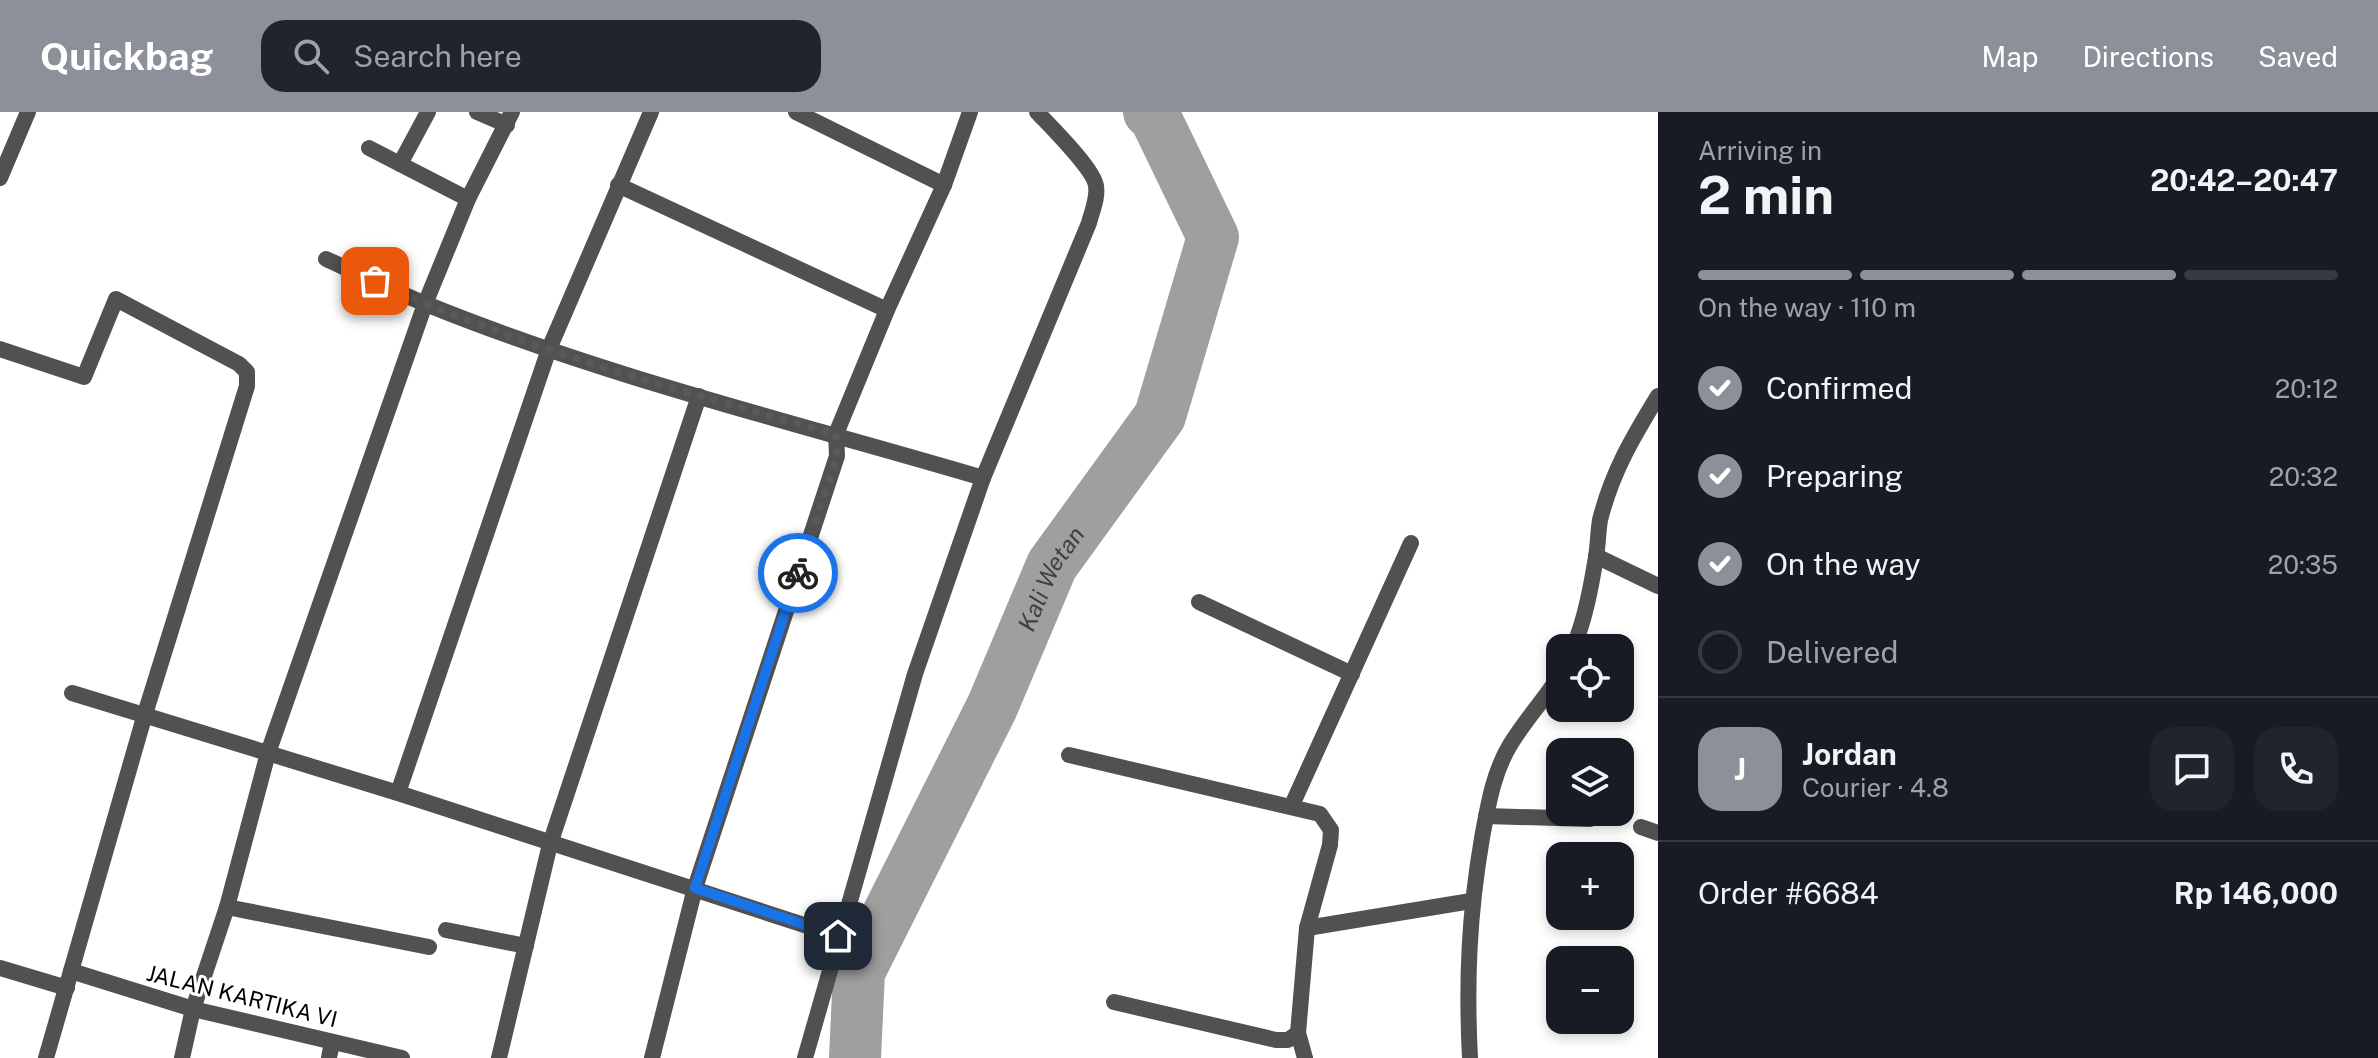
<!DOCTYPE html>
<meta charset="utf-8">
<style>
body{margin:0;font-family:"Public Sans",sans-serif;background:#20242c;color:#f1f3f6;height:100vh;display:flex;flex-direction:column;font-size:30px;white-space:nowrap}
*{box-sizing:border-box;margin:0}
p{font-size:26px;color:#9ea1a6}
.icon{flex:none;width:44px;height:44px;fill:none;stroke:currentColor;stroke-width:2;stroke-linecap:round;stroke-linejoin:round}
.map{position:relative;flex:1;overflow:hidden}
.sheet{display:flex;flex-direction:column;background:#171b24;width:720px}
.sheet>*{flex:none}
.tools{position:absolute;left:1546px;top:522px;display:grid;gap:16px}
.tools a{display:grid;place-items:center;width:88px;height:88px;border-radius:16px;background:#171b24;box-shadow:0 4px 12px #0003;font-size:40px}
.pin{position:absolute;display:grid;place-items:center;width:68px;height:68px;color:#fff;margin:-34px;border-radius:16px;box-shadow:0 4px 12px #0006}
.courier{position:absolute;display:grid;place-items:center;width:80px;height:80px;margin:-40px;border:6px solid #1a73e8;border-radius:50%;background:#fff;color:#222;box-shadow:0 2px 10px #0007}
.head em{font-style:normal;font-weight:700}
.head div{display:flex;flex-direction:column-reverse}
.head{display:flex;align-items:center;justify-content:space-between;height:136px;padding:0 40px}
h1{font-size:52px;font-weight:700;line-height:60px}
.bar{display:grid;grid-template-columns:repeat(4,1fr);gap:12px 8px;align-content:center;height:96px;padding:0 40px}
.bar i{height:10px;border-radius:6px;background:#363941}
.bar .active{background:#8c9099}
.bar p{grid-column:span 4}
.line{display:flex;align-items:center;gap:20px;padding:0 40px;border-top:2px solid #363941}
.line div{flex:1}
.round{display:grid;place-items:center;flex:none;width:84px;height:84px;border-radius:24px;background:#20242c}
ol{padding:0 40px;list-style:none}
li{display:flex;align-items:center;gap:24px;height:88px}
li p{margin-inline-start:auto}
li .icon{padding:8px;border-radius:50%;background:#8c9099;color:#fff;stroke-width:4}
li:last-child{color:#9ea1a6}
li i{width:44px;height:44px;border:4px solid #363941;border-radius:50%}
header{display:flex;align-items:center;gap:48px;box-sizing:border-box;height:112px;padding:0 40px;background:#8c9099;color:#fff}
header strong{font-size:38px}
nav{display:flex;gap:44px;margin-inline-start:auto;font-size:28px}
.search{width:560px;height:72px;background:#20242c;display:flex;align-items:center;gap:20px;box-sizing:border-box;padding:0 28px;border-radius:24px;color:#9ea1a6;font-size:30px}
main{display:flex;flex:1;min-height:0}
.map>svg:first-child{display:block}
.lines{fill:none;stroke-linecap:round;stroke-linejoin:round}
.river{stroke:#9f9f9f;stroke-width:52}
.street{stroke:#515151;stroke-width:16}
.done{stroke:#595959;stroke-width:8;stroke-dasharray:0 14.4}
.route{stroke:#1a73e8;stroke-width:10}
.labels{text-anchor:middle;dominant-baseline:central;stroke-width:6;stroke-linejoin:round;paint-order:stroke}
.street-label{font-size:22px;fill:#000;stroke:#fff}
.water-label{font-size:24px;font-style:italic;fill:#404040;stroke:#fff}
</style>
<header>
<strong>Quickbag</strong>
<div class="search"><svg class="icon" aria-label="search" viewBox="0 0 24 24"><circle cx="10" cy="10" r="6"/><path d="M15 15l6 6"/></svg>Search here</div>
<nav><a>Map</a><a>Directions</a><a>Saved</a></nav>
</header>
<main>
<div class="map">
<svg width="1658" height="946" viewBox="0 0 1658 946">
<rect width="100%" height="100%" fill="#fff"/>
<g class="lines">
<!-- river -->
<path class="river" id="s1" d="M855 946 859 860 992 595 1052 453 1160 304 1213 125 1155 5 1149 0"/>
<!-- street -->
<g class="street">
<polyline points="477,0 507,13"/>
<polyline points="796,0 944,73"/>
<polyline points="400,52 428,0"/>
<polyline points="0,66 28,0"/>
<polyline points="618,73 887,198"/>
<polyline points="468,87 512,0"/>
<path d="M326 147C359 162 392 178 426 192 606 265 797 311 983 366"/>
<polyline points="0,237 84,265 116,187 239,252 247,260 247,274 145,602 46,946"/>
<polyline points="1596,444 1658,474"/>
<polyline points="1199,490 1352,562"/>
<path d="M1573 536C1585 508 1591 475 1596 445 1598 433 1598 420 1600 408 1612 360 1633 325 1658 284"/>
<polyline points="72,581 398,681 838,824"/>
<polyline points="1069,643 1320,702 1331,718 1330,733 1307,816 1298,921 1305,946"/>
<polyline points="398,681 549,237 651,0"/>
<polyline points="1292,693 1411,431"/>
<polyline points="1486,704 1590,707"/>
<polyline points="1641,715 1658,721"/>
<polyline points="227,795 429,835"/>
<polyline points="1307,816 1471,789"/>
<polyline points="446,818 526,834"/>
<polyline points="0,856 67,876"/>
<polyline points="71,859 193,897 402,946"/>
<polyline points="1114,890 1276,928 1288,928 1298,921"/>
<polyline points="182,946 193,897 227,795 268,641 425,192 468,87 369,36"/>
<polyline points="329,946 332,930"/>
<polyline points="499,946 550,732 699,284"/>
<polyline points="652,946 695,776 837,344 836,322 887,198 944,73 970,0"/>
<path d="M805 946 915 562 983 366 1089 111C1092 99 1098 86 1096 74 1094 57 1050 14 1037 0"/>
<path d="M1470 946C1466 869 1469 802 1482 726 1488 694 1493 661 1510 633 1525 608 1545 587 1560 563"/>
</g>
</g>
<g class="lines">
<!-- done -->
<path class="done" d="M375 169C522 237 681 279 836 322L837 344 798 461"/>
<!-- route -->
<polyline class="route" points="798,461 695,776 838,824"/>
</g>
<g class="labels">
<!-- street labels -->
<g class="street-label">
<text transform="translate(242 884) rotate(14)">JALAN KARTIKA VI</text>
</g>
<!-- water labels -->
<g class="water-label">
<text stroke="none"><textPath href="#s1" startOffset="524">Kali Wetan</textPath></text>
</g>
</g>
</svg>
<div class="tools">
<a><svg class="icon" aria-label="locate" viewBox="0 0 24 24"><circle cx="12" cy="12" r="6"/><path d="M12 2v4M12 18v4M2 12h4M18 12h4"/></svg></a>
<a><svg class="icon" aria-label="layers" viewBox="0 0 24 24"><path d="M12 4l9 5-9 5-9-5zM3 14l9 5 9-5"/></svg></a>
<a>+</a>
<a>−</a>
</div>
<div class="pin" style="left:375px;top:169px;background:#ea580c"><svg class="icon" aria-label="bag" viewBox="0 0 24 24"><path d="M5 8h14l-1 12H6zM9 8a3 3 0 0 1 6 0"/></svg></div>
<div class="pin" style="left:838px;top:824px;background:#1f2937"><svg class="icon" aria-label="home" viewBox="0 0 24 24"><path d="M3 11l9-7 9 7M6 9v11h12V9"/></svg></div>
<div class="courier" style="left:798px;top:461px"><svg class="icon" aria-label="bike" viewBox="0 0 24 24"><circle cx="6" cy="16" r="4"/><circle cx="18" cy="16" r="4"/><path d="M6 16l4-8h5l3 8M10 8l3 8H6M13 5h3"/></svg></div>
</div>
<section class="sheet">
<div class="head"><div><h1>2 min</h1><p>Arriving in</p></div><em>20:42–20:47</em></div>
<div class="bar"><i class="active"></i><i class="active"></i><i class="active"></i><i></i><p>On the way · 110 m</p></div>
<ol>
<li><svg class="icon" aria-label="check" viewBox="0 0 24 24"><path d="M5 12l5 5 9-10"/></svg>Confirmed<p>20:12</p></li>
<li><svg class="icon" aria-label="check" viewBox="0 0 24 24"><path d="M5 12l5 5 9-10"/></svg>Preparing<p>20:32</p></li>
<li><svg class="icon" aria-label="check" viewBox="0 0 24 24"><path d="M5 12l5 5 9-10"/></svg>On the way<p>20:35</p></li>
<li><i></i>Delivered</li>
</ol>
<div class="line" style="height:144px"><b class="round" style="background:#8c9099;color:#fff">J</b><div><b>Jordan</b><p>Courier · 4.8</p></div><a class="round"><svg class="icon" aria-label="chat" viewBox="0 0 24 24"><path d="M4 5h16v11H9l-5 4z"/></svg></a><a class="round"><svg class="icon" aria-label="phone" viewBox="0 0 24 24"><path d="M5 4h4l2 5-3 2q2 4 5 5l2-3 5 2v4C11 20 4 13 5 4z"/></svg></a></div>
<div class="line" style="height:104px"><div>Order #6684</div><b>Rp 146,000</b></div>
</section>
</main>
